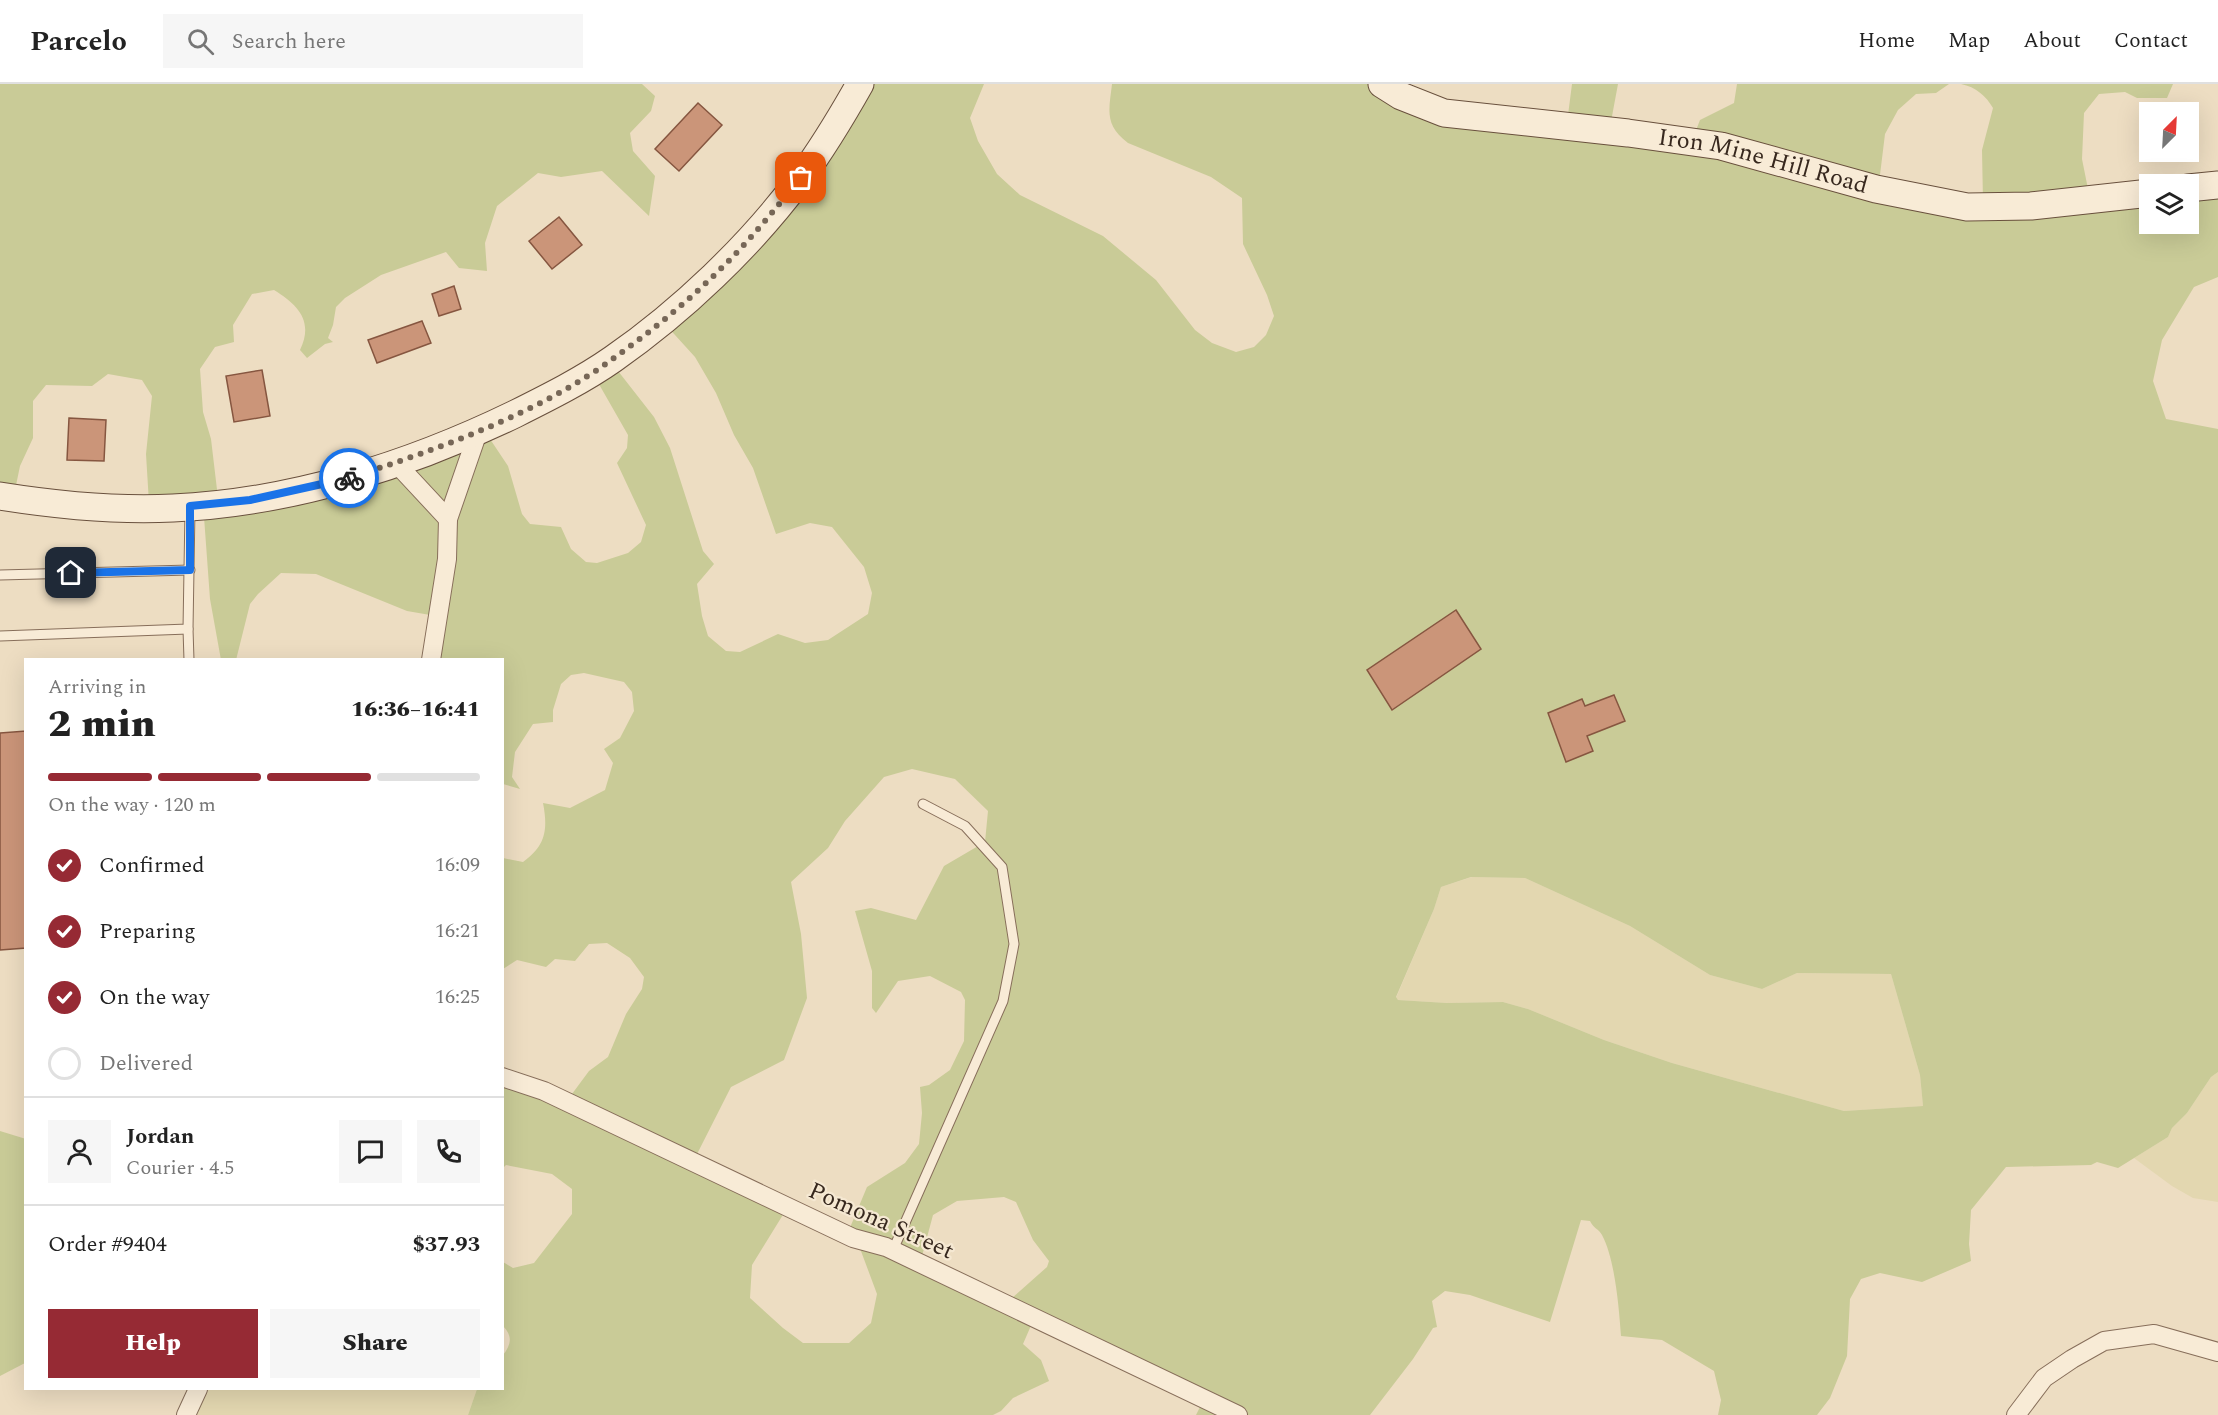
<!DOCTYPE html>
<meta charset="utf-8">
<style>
body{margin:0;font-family:Spectral,serif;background:#f6f6f6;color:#222;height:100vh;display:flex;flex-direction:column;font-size:22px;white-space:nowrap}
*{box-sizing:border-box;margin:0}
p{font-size:20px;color:#767676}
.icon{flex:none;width:33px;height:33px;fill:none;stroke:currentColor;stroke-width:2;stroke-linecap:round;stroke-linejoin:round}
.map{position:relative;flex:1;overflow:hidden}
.drawer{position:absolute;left:24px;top:574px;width:480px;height:732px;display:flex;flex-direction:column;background:#fff;border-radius:0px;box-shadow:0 6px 24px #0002}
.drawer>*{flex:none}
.needle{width:39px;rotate:24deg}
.tools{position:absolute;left:2139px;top:18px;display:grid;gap:12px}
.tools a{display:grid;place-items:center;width:60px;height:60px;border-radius:0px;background:#fff;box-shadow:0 6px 24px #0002;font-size:30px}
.pin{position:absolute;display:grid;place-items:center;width:51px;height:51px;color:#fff;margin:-26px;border-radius:12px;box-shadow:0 3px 9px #0006}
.courier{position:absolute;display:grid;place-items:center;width:60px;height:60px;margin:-30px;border:4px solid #1a73e8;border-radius:50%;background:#fff;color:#222;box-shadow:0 2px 8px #0007}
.head em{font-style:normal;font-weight:800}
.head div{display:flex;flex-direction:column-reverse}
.head{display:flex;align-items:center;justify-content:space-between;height:102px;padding:0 24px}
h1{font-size:39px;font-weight:800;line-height:45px}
.bar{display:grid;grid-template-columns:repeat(4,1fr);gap:9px 6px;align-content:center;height:72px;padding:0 24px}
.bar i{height:8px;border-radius:4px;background:#e0e0e0}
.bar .on{background:#962a34}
.bar p{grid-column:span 4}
.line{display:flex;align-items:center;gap:15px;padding:0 24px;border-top:2px solid #e0e0e0}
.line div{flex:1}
.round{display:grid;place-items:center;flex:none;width:63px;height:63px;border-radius:0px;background:#f6f6f6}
ol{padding:0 24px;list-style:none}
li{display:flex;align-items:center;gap:18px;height:66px}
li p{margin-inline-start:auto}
li .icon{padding:6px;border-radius:50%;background:#962a34;color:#fff;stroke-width:4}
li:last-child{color:#767676}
li i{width:33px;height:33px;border:3px solid #e0e0e0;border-radius:50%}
.primary-button{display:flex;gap:12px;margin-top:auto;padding:12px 24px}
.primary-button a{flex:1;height:69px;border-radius:0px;background:#962a34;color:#fff;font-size:24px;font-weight:800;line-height:69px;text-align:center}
.primary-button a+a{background:#f6f6f6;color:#222}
header{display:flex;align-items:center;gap:36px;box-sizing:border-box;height:84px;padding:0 30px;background:#fff;border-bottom:2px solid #e0e0e0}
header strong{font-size:28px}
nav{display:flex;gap:33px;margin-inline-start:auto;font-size:21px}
.search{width:420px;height:54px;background:#f6f6f6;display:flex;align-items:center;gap:15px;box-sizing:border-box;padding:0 21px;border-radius:0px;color:#767676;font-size:22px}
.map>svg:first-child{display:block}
.farmland{fill:#e3d7b0}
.green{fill:#c9cb97;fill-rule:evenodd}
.building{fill:#cb9579;stroke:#865640;stroke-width:1.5}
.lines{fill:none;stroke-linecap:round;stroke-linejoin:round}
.lane-casing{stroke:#876e5a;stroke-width:11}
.street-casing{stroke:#876e5a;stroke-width:20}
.secondary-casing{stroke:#69503d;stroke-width:29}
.lane{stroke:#f8ebd6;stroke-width:9}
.street{stroke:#f8ebd6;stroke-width:18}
.secondary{stroke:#f8ebd6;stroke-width:27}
.done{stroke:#776757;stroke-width:6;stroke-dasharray:0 10.8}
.route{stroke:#1a73e8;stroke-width:8}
.labels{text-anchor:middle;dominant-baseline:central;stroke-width:4.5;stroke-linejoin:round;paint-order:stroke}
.street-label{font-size:24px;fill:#37281e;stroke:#f5e8d2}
</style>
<header>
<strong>Parcelo</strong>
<div class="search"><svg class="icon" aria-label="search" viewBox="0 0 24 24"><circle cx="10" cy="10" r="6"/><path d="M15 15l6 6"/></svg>Search here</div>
<nav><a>Home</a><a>Map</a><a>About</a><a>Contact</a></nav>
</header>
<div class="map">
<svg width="2218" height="1331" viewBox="0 0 2218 1331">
<rect width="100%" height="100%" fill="#edddc2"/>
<!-- farmland -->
<g class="farmland">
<polygon points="1472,793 1525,794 1630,842 1710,891 1762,905 1797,889 1891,890 1920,991 1923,1022 1844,1027 1672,979 1604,956 1528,925 1503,918 1447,919 1398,916 1396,914 1434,825 1441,803"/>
<polygon points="2218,988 2218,1118 2193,1114 2172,1102 2134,1074 2168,1053 2172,1044 2187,1029 2211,993"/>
<polygon points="198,1305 477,1305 468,1331 186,1331"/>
</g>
<!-- green -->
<g class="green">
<path d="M0 0H642L655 12 651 27 630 49 633 67 655 92 649 132 602 87 561 93 538 89 497 122 485 159 487 187 459 184 446 168 381 191 345 214 336 223 333 241 328 254 333 258 325 260 307 274 300 266C314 237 298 221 274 206L252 210 233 241 234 258 215 263 200 285 203 328 211 355 218 414 224 415 484 346 508 382 522 430 530 440 561 443 571 465 586 478 597 479 628 469 641 458 646 441 617 379 627 364 628 351 596 295 611 278 654 333 670 364 703 467 714 480 697 500 702 532 708 552 726 567 740 568 778 550 805 559 828 556 868 530 872 509 864 483 832 443 810 439 776 450 753 384 734 351 716 309 695 273 665 240 695 207 858 0H984L970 34 978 57 997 90 1020 111 1103 152 1156 196 1195 246 1212 259 1236 268 1254 263 1266 251 1274 232 1267 211 1243 160 1242 114 1211 93 1128 59C1104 41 1109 26 1112 0H1387L1404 12 1567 39 1572 0H1618L1610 43 1693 54 1700 36 1734 19 1737 0H1949L1936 9 1916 10 1898 26 1885 50 1879 99 1983 118 1982 66 1993 24C1986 12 1976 3 1961 0H2173L2167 14H2137L2125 8 2099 10 2084 29 2082 75 2089 110 2149 109 2150 140H2188L2189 106 2218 104V193L2194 203 2162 256 2153 297 2166 335 2218 345V988L2211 993 2187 1029 2172 1044 2168 1053 2118 1084 2097 1078 2091 1081 2006 1083 1971 1126 1969 1160 1971 1177 1922 1198 1880 1189 1861 1195 1850 1215 1847 1272 1830 1314 1817 1331H1718L1721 1316 1714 1287 1662 1256 1621 1252C1619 1224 1615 1175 1602 1151 1599 1145 1593 1144 1590 1137L1581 1136 1550 1238 1470 1211 1445 1207 1432 1217 1437 1243 1433 1244 1413 1275 1370 1331H1196L1205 1313 1036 1230 1023 1260 1041 1276 1049 1297 1013 1314 1001 1327 993 1331H468L477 1305H502L503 1271C511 1261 513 1252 503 1242V1178L513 1184 534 1179 572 1130V1105L552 1090 506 1081 503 1084V990L569 1014 589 987 608 973 626 930 642 905 644 893 630 874 607 859 589 860 575 877 555 875 546 883 517 876 503 885V774L523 778C546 762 548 745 543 719L570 724 605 706 613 679 604 665 620 654 634 627 632 608 624 598 584 589 571 591 561 600 553 626V638L533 640 515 668 512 693 520 705 503 700 502 576H431L436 532 407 527 316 490 281 489 258 510 250 520 236 576H221L210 515 203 419H149L146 370 152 312 142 296 108 290 92 302 46 301 33 317V354L20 382 14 411 0 409ZM912 685 955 695 988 727 985 758 944 782 916 836 871 824 855 827 872 887V924L876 929 898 897 930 892 961 908 965 916 964 957 950 986 929 1001 920 1003 922 1029 919 1060 905 1079 867 1103 849 1146 855 1151 877 1210 871 1239 849 1259H803L783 1244 750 1214 752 1181 789 1121 695 1074 731 1003 784 976 807 914 801 850 791 798 828 764 845 737 884 693ZM1471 793 1525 794 1630 842 1710 891 1762 905 1797 889 1891 890 1920 991 1923 1022 1844 1027 1672 979 1604 956 1528 925 1503 918 1447 919 1398 916 1396 913 1434 825 1441 803ZM1004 1113 1016 1118 1033 1156 1049 1177 1047 1183 1004 1221 922 1172 933 1131 957 1117Z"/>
<polygon points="0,1047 26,1055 25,1279 0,1292"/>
</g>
<!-- building -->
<g class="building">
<polygon points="698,19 722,41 679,87 655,65"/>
<polygon points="559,133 582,161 552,185 529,157"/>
<polygon points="454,202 461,225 439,232 432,210"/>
<polygon points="422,237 431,259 377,279 368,256"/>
<polygon points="262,286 270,332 234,338 226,292"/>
<polygon points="69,334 106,336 104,377 67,376"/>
<polygon points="1456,526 1481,565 1392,626 1367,586"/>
<polygon points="1614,611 1625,637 1587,652 1593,667 1566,678 1548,629 1582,615 1585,622"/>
<polygon points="26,647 26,864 0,866 0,649"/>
</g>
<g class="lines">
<!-- lane casing -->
<g class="lane-casing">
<g id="lane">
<polyline points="0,491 190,486"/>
<polyline points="188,545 189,576"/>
<polyline points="0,552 188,545 190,425"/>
<polyline points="893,1166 1003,917 1014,860 1002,783 965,742 923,720"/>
</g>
</g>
<!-- street casing -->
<g class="street-casing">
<g id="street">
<polyline points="395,378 448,435"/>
<polyline points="431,576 447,475 448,435 478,348"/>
<polyline points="502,993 544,1007 853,1154 886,1163 1238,1331"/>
<polyline points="186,1331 198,1305"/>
<polyline points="2016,1331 2044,1294 2072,1275 2104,1257 2154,1250 2218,1268"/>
</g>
</g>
<!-- secondary casing -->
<g class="secondary-casing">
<g id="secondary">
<path id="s1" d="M1382 0 1401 12 1444 29 1628 49 1721 62 1876 105 1967 123 2031 122 2150 109"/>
<polyline points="2188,104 2218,101"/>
<path d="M0 412C57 421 115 427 173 424 291 419 410 381 515 330 549 313 583 296 613 275 682 227 750 162 800 95 822 65 842 32 860 0"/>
</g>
</g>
<!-- lane -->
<use href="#lane" class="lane"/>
<!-- street -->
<use href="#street" class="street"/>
<!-- secondary -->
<use href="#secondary" class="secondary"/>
</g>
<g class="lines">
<!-- done -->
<path class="done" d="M349 394C438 365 538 330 614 274 663 239 711 198 751 153 768 134 784 114 801 94"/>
<!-- route -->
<polyline class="route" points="71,489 190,486 190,422 250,416 349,394"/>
</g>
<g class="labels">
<!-- street labels -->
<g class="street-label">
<text stroke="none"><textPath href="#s1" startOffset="392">Iron Mine Hill Road</textPath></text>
<text transform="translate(881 1137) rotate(24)">Pomona Street</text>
</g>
</g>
</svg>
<div class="tools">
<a><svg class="needle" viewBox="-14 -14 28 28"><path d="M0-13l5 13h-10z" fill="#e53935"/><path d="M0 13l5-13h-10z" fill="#767676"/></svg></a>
<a><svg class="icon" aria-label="layers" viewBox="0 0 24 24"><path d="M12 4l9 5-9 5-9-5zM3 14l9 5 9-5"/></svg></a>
</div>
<div class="pin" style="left:801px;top:94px;background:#ea580c"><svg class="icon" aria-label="bag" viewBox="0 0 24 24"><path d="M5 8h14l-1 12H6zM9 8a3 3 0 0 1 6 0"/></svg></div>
<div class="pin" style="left:71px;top:489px;background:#1f2937"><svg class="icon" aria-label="home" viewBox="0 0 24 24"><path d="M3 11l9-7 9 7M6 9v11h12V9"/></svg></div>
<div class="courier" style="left:349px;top:394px"><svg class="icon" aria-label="bike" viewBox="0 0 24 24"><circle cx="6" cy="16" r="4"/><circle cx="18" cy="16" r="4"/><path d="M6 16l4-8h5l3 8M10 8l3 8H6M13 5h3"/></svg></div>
<section class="drawer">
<div class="head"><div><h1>2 min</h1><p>Arriving in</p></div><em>16:36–16:41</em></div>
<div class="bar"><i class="on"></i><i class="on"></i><i class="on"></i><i></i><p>On the way · 120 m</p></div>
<ol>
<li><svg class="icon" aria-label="check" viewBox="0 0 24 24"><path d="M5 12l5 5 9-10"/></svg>Confirmed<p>16:09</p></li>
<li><svg class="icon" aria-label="check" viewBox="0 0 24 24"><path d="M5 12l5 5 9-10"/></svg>Preparing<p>16:21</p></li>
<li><svg class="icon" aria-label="check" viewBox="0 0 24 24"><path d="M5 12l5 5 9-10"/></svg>On the way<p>16:25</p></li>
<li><i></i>Delivered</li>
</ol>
<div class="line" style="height:108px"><a class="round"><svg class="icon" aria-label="person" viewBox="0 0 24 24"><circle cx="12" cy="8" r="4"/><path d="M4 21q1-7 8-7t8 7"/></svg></a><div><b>Jordan</b><p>Courier · 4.5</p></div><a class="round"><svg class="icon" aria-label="chat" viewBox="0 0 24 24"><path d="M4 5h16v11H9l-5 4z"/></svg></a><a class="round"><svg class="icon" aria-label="phone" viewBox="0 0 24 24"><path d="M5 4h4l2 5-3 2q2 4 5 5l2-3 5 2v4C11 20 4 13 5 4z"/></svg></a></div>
<div class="line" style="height:78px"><div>Order #9404</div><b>$37.93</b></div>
<div class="primary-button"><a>Help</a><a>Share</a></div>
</section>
</div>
